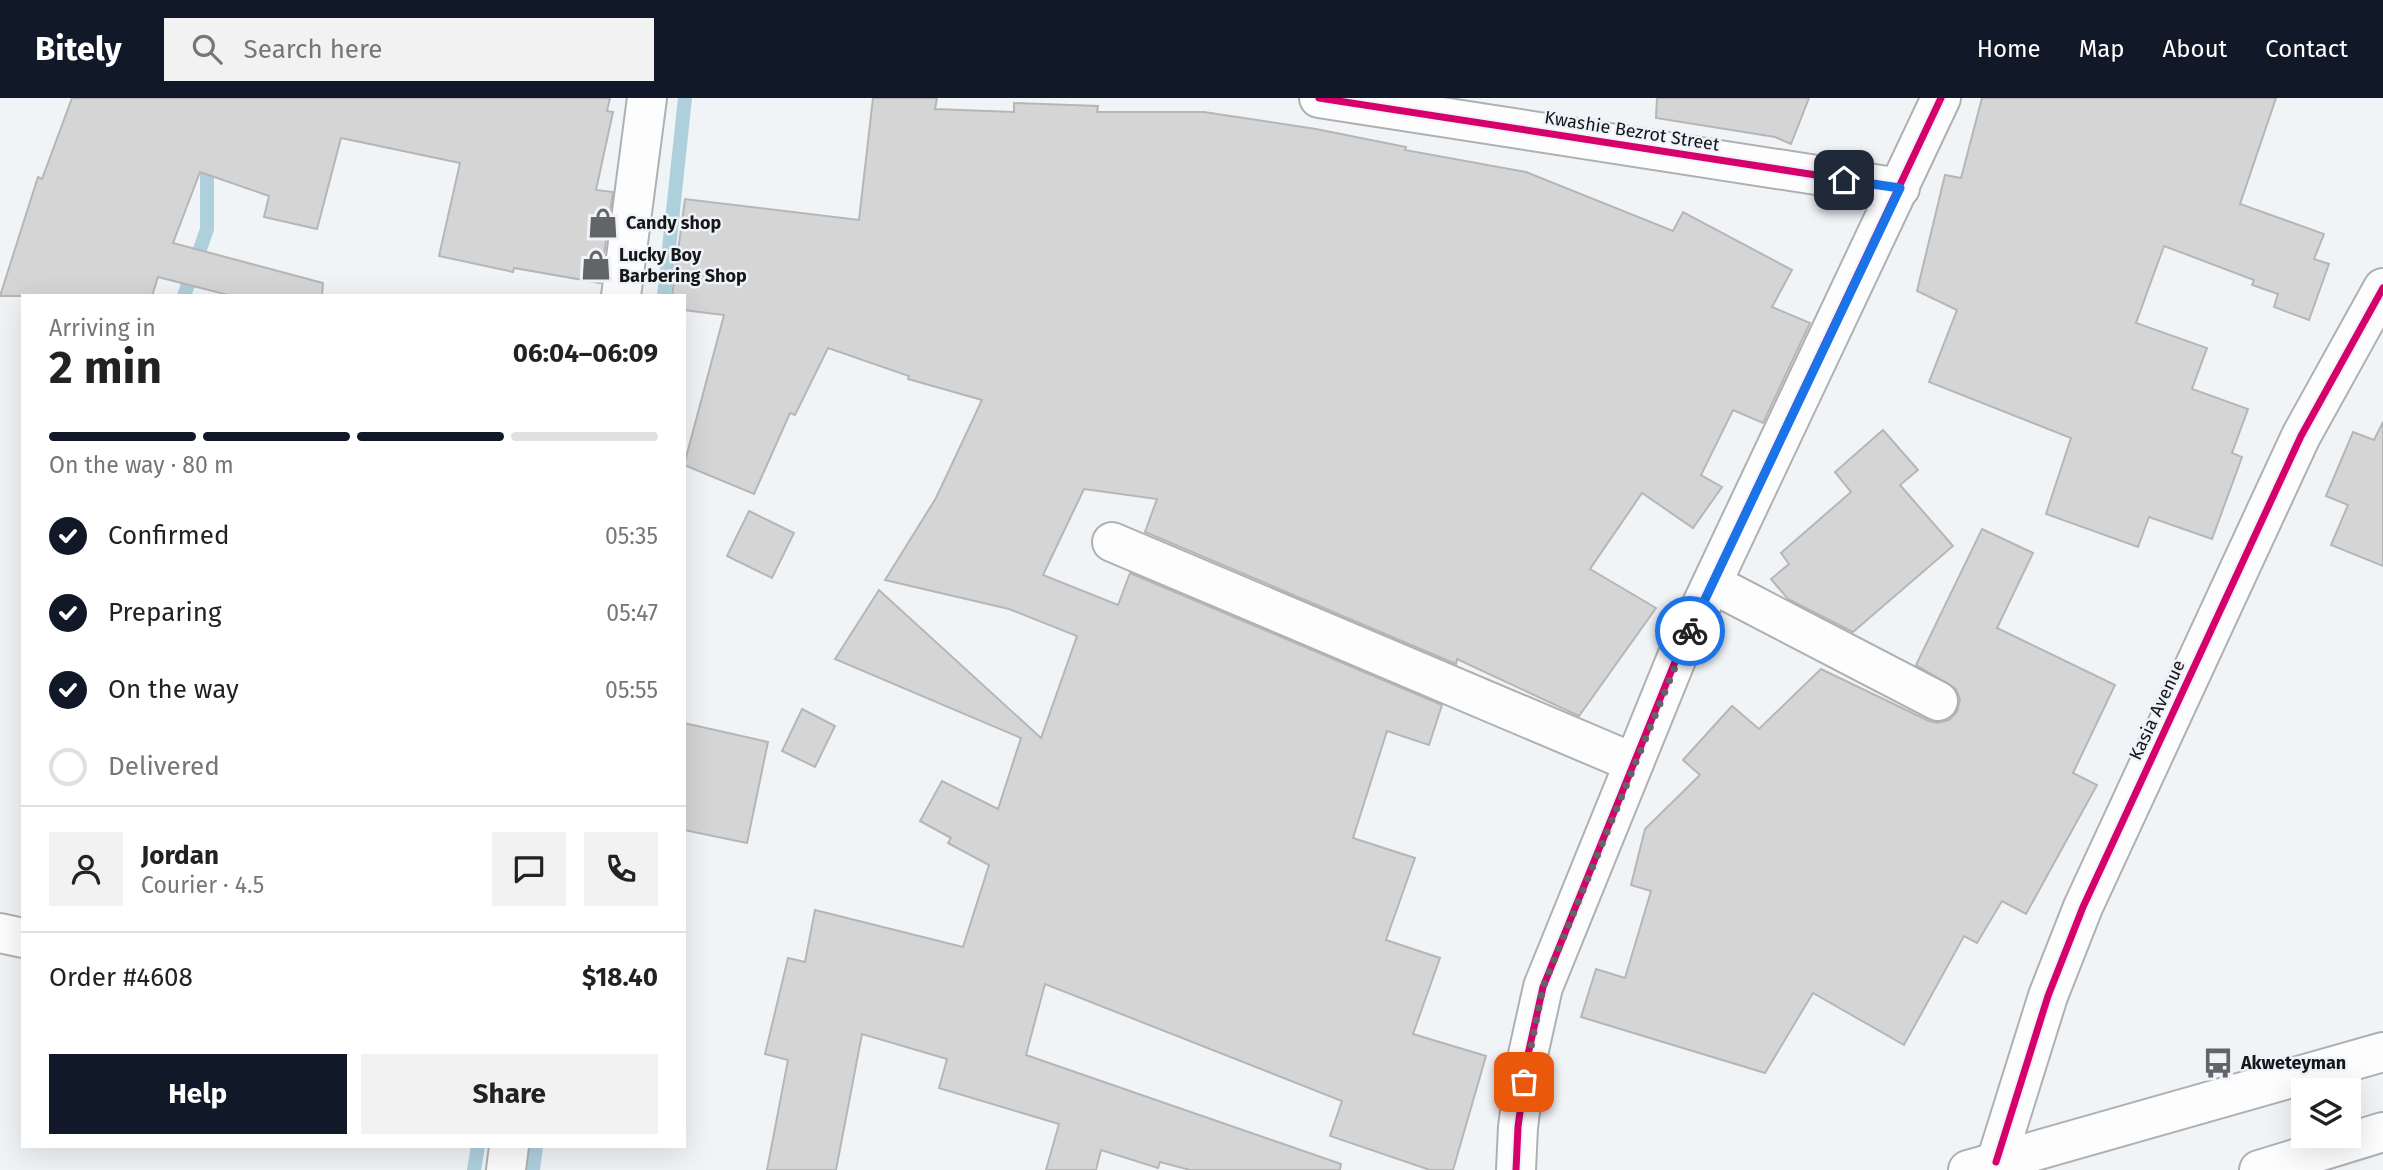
<!DOCTYPE html>
<meta charset="utf-8">
<style>
body{margin:0;font-family:"Fira Sans",sans-serif;background:#f2f2f2;color:#222;height:100vh;display:flex;flex-direction:column;font-size:26px;white-space:nowrap}
*{box-sizing:border-box;margin:0}
p{font-size:23px;color:#767676}
.icon{flex:none;width:38px;height:38px;fill:none;stroke:currentColor;stroke-width:2;stroke-linecap:round;stroke-linejoin:round}
.map{position:relative;flex:1;overflow:hidden}
.panel{position:absolute;left:21px;top:196px;width:665px;height:854px;display:flex;flex-direction:column;background:#fff;border-radius:0px;box-shadow:0 7px 28px #0002}
.panel>*{flex:none}
.fabs{position:absolute;left:2291px;top:980px;display:grid;gap:14px}
.fabs a{display:grid;place-items:center;width:70px;height:70px;border-radius:0px;background:#fff;box-shadow:0 7px 28px #0002;font-size:35px}
.pin{position:absolute;display:grid;place-items:center;width:60px;height:60px;color:#fff;margin:-30px;border-radius:14px;box-shadow:0 4px 10px #0006}
.courier{position:absolute;display:grid;place-items:center;width:70px;height:70px;margin:-35px;border:5px solid #1a73e8;border-radius:50%;background:#fff;color:#222;box-shadow:0 2px 9px #0007}
.head em{font-style:normal;font-weight:700}
.head div{display:flex;flex-direction:column-reverse}
.head{display:flex;align-items:center;justify-content:space-between;height:119px;padding:0 28px}
h1{font-size:46px;font-weight:700;line-height:52px}
.bar{display:grid;grid-template-columns:repeat(4,1fr);gap:10px 7px;align-content:center;height:84px;padding:0 28px}
.bar i{height:9px;border-radius:5px;background:#e0e0e0}
.bar .active{background:#111827}
.bar p{grid-column:span 4}
.line{display:flex;align-items:center;gap:18px;padding:0 28px;border-top:2px solid #e0e0e0}
.line div{flex:1}
.round{display:grid;place-items:center;flex:none;width:74px;height:74px;border-radius:0px;background:#f2f2f2}
ol{padding:0 28px;list-style:none}
li{display:flex;align-items:center;gap:21px;height:77px}
li p{margin-inline-start:auto}
li .icon{padding:7px;border-radius:50%;background:#111827;color:#fff;stroke-width:4}
li:last-child{color:#767676}
li i{width:38px;height:38px;border:4px solid #e0e0e0;border-radius:50%}
.button{display:flex;gap:14px;margin-top:auto;padding:14px 28px}
.button a{flex:1;height:80px;border-radius:0px;background:#111827;color:#fff;font-size:28px;font-weight:700;line-height:80px;text-align:center}
.button a+a{background:#f2f2f2;color:#222}
header{display:flex;align-items:center;gap:42px;box-sizing:border-box;height:98px;padding:0 35px;background:#111827;color:#fff}
header strong{font-size:33px}
nav{display:flex;gap:38px;margin-inline-start:auto;font-size:24px}
.search{width:490px;height:63px;background:#f2f2f2;display:flex;align-items:center;gap:18px;box-sizing:border-box;padding:0 24px;border-radius:0px;color:#767676;font-size:26px}
.map>svg:first-child{display:block}
.lines{fill:none;stroke-linecap:round;stroke-linejoin:round}
.stream{stroke:#aed0dd;stroke-width:14}
.building{fill:#d5d5d6;stroke:#b6b6b7;stroke-width:2}
.minor-casing{stroke:#aeb0b2;stroke-width:42}
.highway-casing{stroke:#aeb0b2;stroke-width:42}
.minor{stroke:#fdfdfe;stroke-width:38}
.highway{stroke:#fdfdfe;stroke-width:38}
.cycleway-casing{stroke:#eff3f9;stroke-width:11}
.cycleway{stroke:#d6006c;stroke-width:7}
.done{stroke:#626466;stroke-width:7;stroke-dasharray:0 12.6}
.route{stroke:#1a73e8;stroke-width:9}
.labels{text-anchor:middle;dominant-baseline:central;stroke-width:5;stroke-linejoin:round;paint-order:stroke}
.street-label{font-size:18px;fill:#151718;stroke:#eff3f9}
.poi-label{font-size:18px;font-weight:bold;fill:#151718;stroke:#eff3f9;text-anchor:start}
</style>
<header>
<strong>Bitely</strong>
<div class="search"><svg class="icon" aria-label="search" viewBox="0 0 24 24"><circle cx="10" cy="10" r="6"/><path d="M15 15l6 6"/></svg>Search here</div>
<nav><a>Home</a><a>Map</a><a>About</a><a>Contact</a></nav>
</header>
<div class="map">
<svg width="2383" height="1072" viewBox="0 0 2383 1072">
<rect width="100%" height="100%" fill="#f1f4f7"/>
<g class="lines">
<!-- stream -->
<g class="stream">
<polyline points="184,198 207,131 207,75 214,60"/>
<polyline points="664,198 685,0"/>
<polyline points="474,1072 478,1048"/>
<polyline points="533,1072 536,1048"/>
</g>
</g>
<!-- building -->
<g class="building">
<polygon points="72,0 610,0 607,13 613,14 596,92 613,94 600,185 514,170 513,174 439,158 460,65 341,40 317,131 264,119 269,98 200,74 173,145 323,185 322,198 232,198 158,179 152,198 0,198 38,79 42,81"/>
<polygon points="873,0 937,0 935,11 1014,14 1014,5 1098,8 1097,14 1204,14 1316,31 1406,49 1405,52 1526,74 1673,133 1683,114 1792,172 1772,209 1810,225 1763,325 1733,312 1701,377 1722,389 1693,430 1642,395 1590,471 1656,510 1579,618 1457,561 1456,566 1145,434 1157,401 1084,391 1043,477 1118,507 1130,475 1442,607 1429,647 1387,633 1353,740 1415,760 1386,842 1440,860 1413,936 1486,958 1453,1072 1430,1072 1330,1038 1342,1003 1045,886 1026,957 1341,1066 1340,1072 1190,1072 1160,1064 1158,1070 1101,1052 1096,1072 1046,1072 1059,1026 939,990 947,961 862,936 836,1072 767,1072 788,962 765,956 788,860 805,864 815,812 963,849 989,767 948,745 951,740 920,723 942,683 998,711 1021,640 835,561 879,492 1041,640 1077,538 1009,511 885,482 936,400 982,302 908,281 909,278 828,250 795,317 790,315 754,396 684,367 724,217 684,212 684,198 672,198 685,101 859,122"/>
<polygon points="1657,0 1809,0 1791,46 1775,39 1656,20"/>
<polygon points="1982,0 2276,0 2240,106 2324,136 2314,161 2329,166 2309,222 2274,209 2278,196 2252,187 2254,182 2164,148 2136,225 2207,250 2192,291 2248,311 2232,355 2242,359 2212,441 2149,419 2138,449 2046,416 2071,340 1929,284 1957,212 1917,193 1945,77 1961,80"/>
<polygon points="2383,324 2383,468 2331,447 2348,407 2326,398 2353,334 2374,342"/>
<polygon points="1883,332 1918,372 1900,387 1953,448 1853,534 1788,501 1771,481 1789,466 1781,455 1851,394 1835,374"/>
<polygon points="749,413 794,435 772,480 727,458"/>
<polygon points="1982,431 2033,455 1997,530 2115,587 2073,675 2097,687 2026,816 2002,803 1977,845 1964,838 1904,947 1813,895 1765,975 1581,919 1596,871 1625,880 1651,793 1631,787 1645,731 1700,677 1683,662 1732,608 1759,631 1821,571 1929,623 1938,625 1949,622 1957,614 1960,601 1956,591 1916,567"/>
<polygon points="802,611 835,628 815,669 782,653"/>
<polygon points="684,625 768,644 747,745 684,732"/>
</g>
<g class="lines">
<!-- minor casing -->
<g class="minor-casing">
<g id="minor">
<polyline points="1319,0 1900,90"/>
<polyline points="621,198 647,0"/>
<polyline points="1112,444 1634,665"/>
<polyline points="1713,486 1938,603"/>
<polyline points="0,835 23,840"/>
<polyline points="1996,1064 2048,898 2083,809 2301,338 2383,190"/>
<polyline points="506,1072 509,1048"/>
<polyline points="1516,1072 1518,1029 1527,961 1543,889 1677,559 1941,0"/>
</g>
</g>
<!-- highway casing -->
<g class="highway-casing">
<g id="highway">
<polyline points="1968,1072 2383,954"/>
<polyline points="2259,1072 2383,1034"/>
</g>
</g>
<!-- minor -->
<use href="#minor" class="minor"/>
<!-- highway -->
<use href="#highway" class="highway"/>
<!-- cycleway casing -->
<g class="cycleway-casing">
<g id="cycleway">
<polyline points="1319,0 1900,90"/>
<polyline points="1996,1064 2048,898 2083,809 2301,338 2383,190"/>
<polyline points="1516,1072 1518,1029 1527,961 1543,889 1677,559 1941,0"/>
</g>
</g>
<!-- cycleway -->
<use href="#cycleway" class="cycleway"/>
</g>
<g class="lines">
<!-- done -->
<polyline class="done" points="1524,984 1543,889 1690,533"/>
<!-- route -->
<polyline class="route" points="1690,533 1900,90 1844,82"/>
</g>
<!-- icons -->
<defs>
<g id="shop-bare" transform="scale(2.415)"><path d="M-5-2.5h2.3a2.7 3.5 0 0 1 5.4 0H5L5.5 6h-11ZM-1.5-2.5h3a1.5 2.3 0 0 0-3 0Z" fill="#626466" stroke="#eff3f9" stroke-width="2.5" paint-order="stroke"/></g>
<g id="bus-bare" transform="scale(2.415)"><path d="M-5-6H5V4H4V6H2V4H-2V6H-4V4H-5ZM-3.5-4V0h7V-4ZM-3.5 1.2v1.5H-2V1.2ZM2 1.2v1.5H3.5V1.2Z" fill="#626466" stroke="#eff3f9" stroke-width="2.5" paint-order="stroke"/></g>
</defs>
<g fill-rule="evenodd">
<use href="#shop-bare" x="603" y="125"/>
<use href="#shop-bare" x="596" y="167"/>
<use href="#bus-bare" x="2218" y="965"/>
</g>
<g class="labels">
<!-- street labels -->
<g class="street-label">
<text transform="translate(1632 33) rotate(9)">Kwashie Bezrot Street</text>
<text transform="translate(2157 612) rotate(-65)">Kasia Avenue</text>
</g>
<!-- poi labels -->
<g class="poi-label">
<text x="626" y="125">Candy shop</text>
<text x="619" y="157">Lucky Boy<tspan x="619" dy="21">Barbering Shop</tspan></text>
<text x="2241" y="965">Akweteyman</text>
</g>
</g>
</svg>
<div class="fabs">
<a><svg class="icon" aria-label="layers" viewBox="0 0 24 24"><path d="M12 4l9 5-9 5-9-5zM3 14l9 5 9-5"/></svg></a>
</div>
<div class="pin" style="left:1524px;top:984px;background:#ea580c"><svg class="icon" aria-label="bag" viewBox="0 0 24 24"><path d="M5 8h14l-1 12H6zM9 8a3 3 0 0 1 6 0"/></svg></div>
<div class="pin" style="left:1844px;top:82px;background:#1f2937"><svg class="icon" aria-label="home" viewBox="0 0 24 24"><path d="M3 11l9-7 9 7M6 9v11h12V9"/></svg></div>
<div class="courier" style="left:1690px;top:533px"><svg class="icon" aria-label="bike" viewBox="0 0 24 24"><circle cx="6" cy="16" r="4"/><circle cx="18" cy="16" r="4"/><path d="M6 16l4-8h5l3 8M10 8l3 8H6M13 5h3"/></svg></div>
<section class="panel">
<div class="head"><div><h1>2 min</h1><p>Arriving in</p></div><em>06:04–06:09</em></div>
<div class="bar"><i class="active"></i><i class="active"></i><i class="active"></i><i></i><p>On the way · 80 m</p></div>
<ol>
<li><svg class="icon" aria-label="check" viewBox="0 0 24 24"><path d="M5 12l5 5 9-10"/></svg>Confirmed<p>05:35</p></li>
<li><svg class="icon" aria-label="check" viewBox="0 0 24 24"><path d="M5 12l5 5 9-10"/></svg>Preparing<p>05:47</p></li>
<li><svg class="icon" aria-label="check" viewBox="0 0 24 24"><path d="M5 12l5 5 9-10"/></svg>On the way<p>05:55</p></li>
<li><i></i>Delivered</li>
</ol>
<div class="line" style="height:126px"><a class="round"><svg class="icon" aria-label="person" viewBox="0 0 24 24"><circle cx="12" cy="8" r="4"/><path d="M4 21q1-7 8-7t8 7"/></svg></a><div><b>Jordan</b><p>Courier · 4.5</p></div><a class="round"><svg class="icon" aria-label="chat" viewBox="0 0 24 24"><path d="M4 5h16v11H9l-5 4z"/></svg></a><a class="round"><svg class="icon" aria-label="phone" viewBox="0 0 24 24"><path d="M5 4h4l2 5-3 2q2 4 5 5l2-3 5 2v4C11 20 4 13 5 4z"/></svg></a></div>
<div class="line" style="height:91px"><div>Order #4608</div><b>$18.40</b></div>
<div class="button"><a>Help</a><a>Share</a></div>
</section>
</div>
